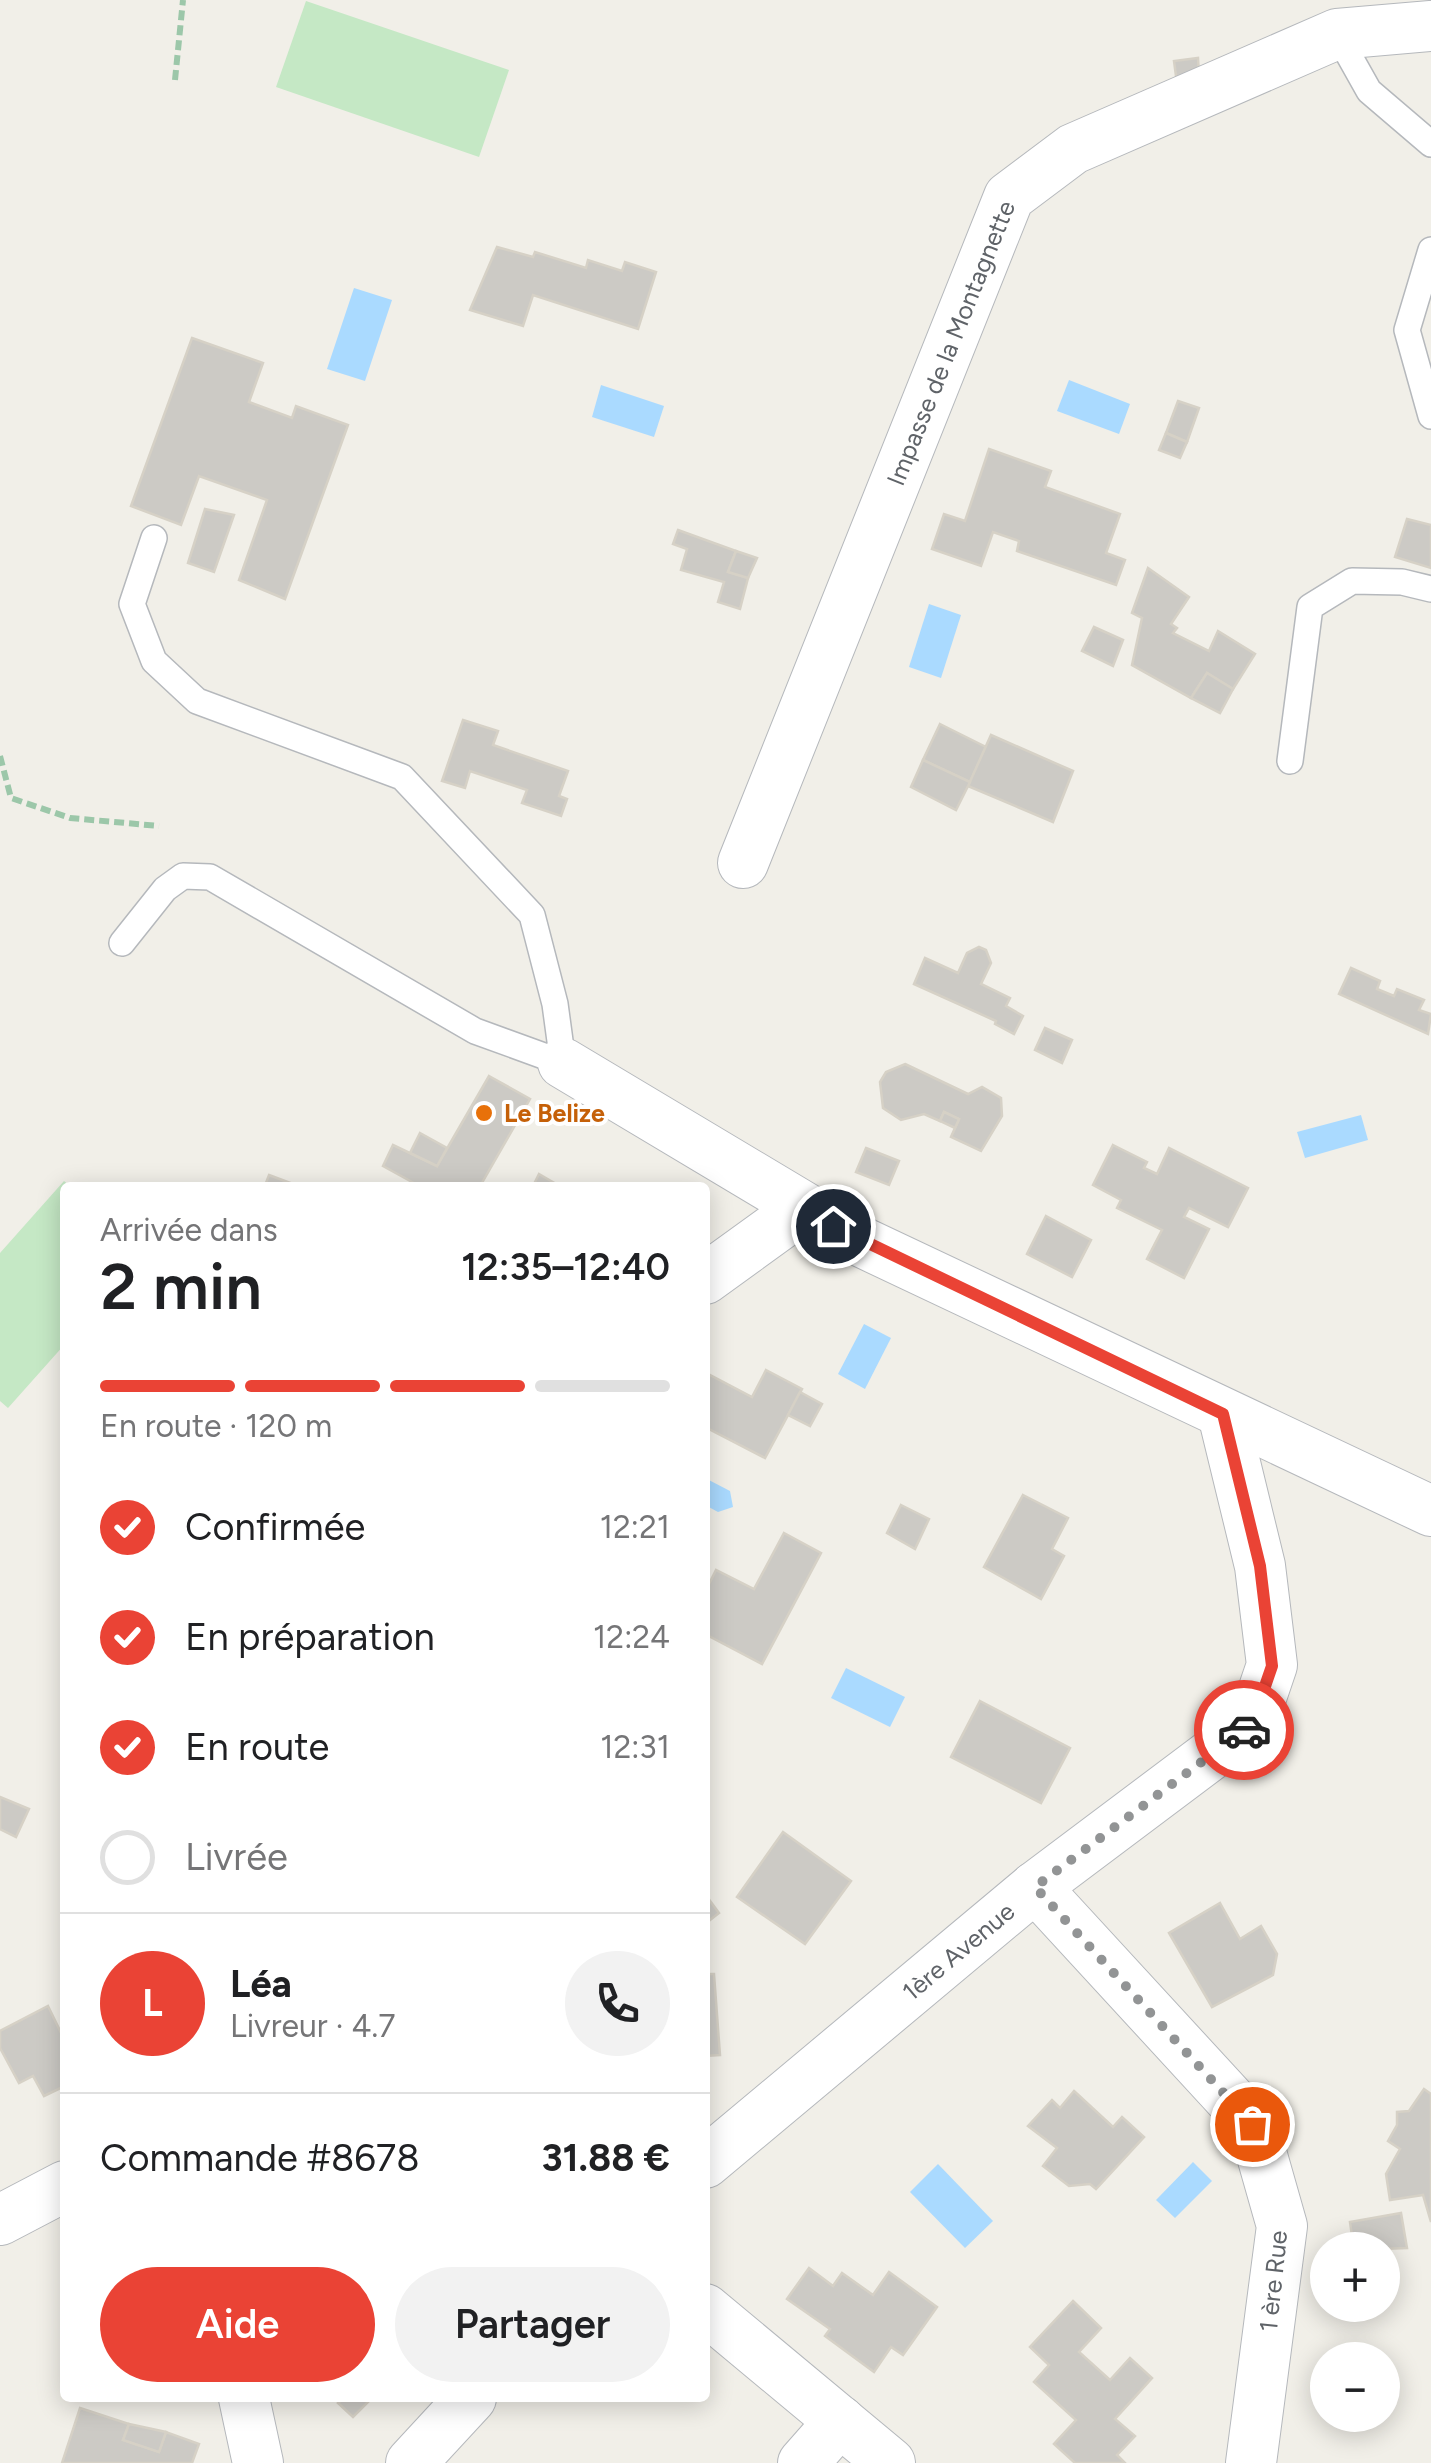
<!DOCTYPE html>
<html lang="fr">
<meta charset="utf-8">
<style>
body{margin:0;font-family:Figtree,sans-serif;background:#f2f2f2;color:#202124;height:100vh;display:flex;flex-direction:column;font-size:38px;white-space:nowrap}
*{box-sizing:border-box;margin:0}
p{font-size:32px;color:#757577}
.icon{flex:none;width:55px;height:55px;fill:none;stroke:currentColor;stroke-width:2;stroke-linecap:round;stroke-linejoin:round}
.map{position:relative;flex:1;overflow:hidden}
.drawer{position:absolute;left:60px;top:1182px;width:650px;height:1220px;display:flex;flex-direction:column;background:#fff;border-radius:10px;box-shadow:0 5px 25px #0003}
.drawer>*{flex:none}
.controls{position:absolute;left:1310px;top:2232px;display:grid;gap:20px}
.controls a{display:grid;place-items:center;width:90px;height:90px;border-radius:50%;background:#fff;box-shadow:0 5px 25px #0003;font-size:50px}
.pin{position:absolute;display:grid;place-items:center;width:85px;height:85px;color:#fff;margin:-42px;border:5px solid #fff;border-radius:50%;box-shadow:0 2px 10px #0007}
.courier{position:absolute;display:grid;place-items:center;width:100px;height:100px;margin:-50px;border:8px solid #ea4335;border-radius:50%;background:#fff;color:#222;box-shadow:0 2px 12px #0007}
.summary em{font-style:normal;font-weight:600}
.summary div{display:flex;flex-direction:column-reverse}
.summary{display:flex;align-items:center;justify-content:space-between;height:170px;padding:0 40px}
h1{font-size:65px;font-weight:600;line-height:75px}
.bar{display:grid;grid-template-columns:repeat(4,1fr);gap:15px 10px;align-content:center;height:120px;padding:0 40px}
.bar i{height:12px;border-radius:8px;background:#e0e0e0}
.bar .current{background:#ea4335}
.bar p{grid-column:span 4}
.line{display:flex;align-items:center;gap:25px;padding:0 40px;border-top:2px solid #e0e0e0}
.line div{flex:1}
.round{display:grid;place-items:center;flex:none;width:105px;height:105px;border-radius:52px;background:#f2f2f2}
ol{padding:0 40px;list-style:none}
li{display:flex;align-items:center;gap:30px;height:110px}
li p{margin-inline-start:auto}
li .icon{padding:10px;border-radius:50%;background:#ea4335;color:#fff;stroke-width:4}
li:last-child{color:#757577}
li i{width:55px;height:55px;border:5px solid #e0e0e0;border-radius:50%}
.button{display:flex;gap:20px;margin-top:auto;padding:20px 40px}
.button a{flex:1;height:115px;border-radius:60px;background:#ea4335;color:#fff;font-size:40px;font-weight:600;line-height:115px;text-align:center}
.button a+a{background:#f2f2f2;color:#202124}
.map>svg:first-child{display:block}
.green{fill:#c5e8c5}
.water{fill:#aadaff}
.building{fill:#cccac5;stroke:#d6d1c6;stroke-width:2.5}
.lines{fill:none;stroke-linecap:round;stroke-linejoin:round}
.lane-casing{stroke:#b5b8bc;stroke-width:28}
.street-casing{stroke:#b5b8bc;stroke-width:52}
.path{stroke:#9cc7a9;stroke-width:6;stroke-dasharray:10 5;stroke-linecap:butt}
.lane{stroke:#fff;stroke-width:25}
.street{stroke:#fff;stroke-width:50}
.done{stroke:#929495;stroke-width:10;stroke-dasharray:0 18}
.route{stroke:#ea4335;stroke-width:12}
.food-dot{fill:#e8710a;stroke:#fff;stroke-width:4}
.labels{text-anchor:middle;dominant-baseline:central;stroke-width:8;stroke-linejoin:round;paint-order:stroke}
.street-label{font-size:25px;fill:#5f6368;stroke:#fff}
.food-label{font-size:25px;font-weight:bold;fill:#c56008;stroke:#fff;text-anchor:start}
</style>
<div class="map">
<svg width="1431" height="2463" viewBox="0 0 1431 2463">
<rect width="100%" height="100%" fill="#f1efe8"/>
<!-- green -->
<g class="green">
<polygon points="306,1 509,70 479,157 276,87"/>
<polygon points="64,1181 71,1187 65,1188 65,1344 8,1408 0,1401 0,1253"/>
</g>
<!-- water -->
<g class="water">
<polygon points="354,288 392,300 365,381 327,369"/>
<polygon points="1069,380 1130,404 1119,434 1057,411"/>
<polygon points="601,385 664,406 654,437 592,417"/>
<polygon points="929,604 961,615 941,678 909,667"/>
<polygon points="1361,1115 1368,1140 1305,1158 1297,1132"/>
<polygon points="864,1324 891,1338 865,1389 838,1374"/>
<polygon points="705,1478 730,1491 733,1507 718,1512 705,1505"/>
<polygon points="846,1668 905,1697 890,1727 831,1698"/>
<polygon points="1193,2162 1212,2181 1175,2218 1156,2200"/>
<polygon points="938,2164 993,2221 965,2248 910,2192"/>
</g>
<!-- building -->
<g class="building">
<polygon points="1198,58 1199,74 1176,76 1174,61"/>
<polygon points="497,247 533,257 535,252 586,268 588,260 622,271 625,262 656,272 638,329 533,295 523,326 470,310"/>
<polygon points="192,338 263,363 249,402 292,418 296,406 348,425 285,599 239,580 267,500 199,476 181,525 131,506"/>
<polygon points="1178,401 1199,408 1187,442 1166,433"/>
<polygon points="1166,433 1187,442 1180,458 1159,450"/>
<polygon points="989,449 1051,471 1045,487 1120,514 1106,553 1125,560 1116,585 1017,551 1019,541 993,532 981,566 932,549 944,514 965,521"/>
<polygon points="205,509 234,515 214,572 188,563"/>
<polygon points="1407,519 1431,525 1431,568 1395,557"/>
<polygon points="678,530 736,551 728,572 748,578 740,609 718,602 724,582 681,570 687,549 673,544"/>
<polygon points="736,551 757,558 748,578 728,572"/>
<polygon points="1148,568 1189,597 1171,624 1177,628 1173,633 1209,651 1218,631 1255,654 1233,689 1207,673 1191,698 1132,665 1142,618 1132,613"/>
<polygon points="1094,627 1123,640 1113,666 1082,651"/>
<polygon points="1207,673 1233,689 1220,713 1191,698"/>
<polygon points="463,720 498,731 493,745 568,771 559,796 567,799 561,816 522,803 527,790 470,771 465,788 442,781"/>
<polygon points="940,724 986,747 970,782 923,760"/>
<polygon points="991,735 1073,771 1053,822 968,786"/>
<polygon points="923,760 970,782 956,810 911,787"/>
<polygon points="979,947 986,950 991,963 981,984 1010,998 1006,1006 1023,1016 1014,1034 995,1024 996,1021 914,984 925,958 958,973 967,953"/>
<polygon points="1351,968 1380,981 1377,989 1394,996 1397,989 1424,1000 1419,1010 1431,1014 1428,1034 1339,994"/>
<polygon points="1045,1028 1072,1040 1062,1063 1035,1050"/>
<polygon points="905,1064 968,1094 982,1087 1001,1098 1002,1116 981,1151 951,1137 959,1119 944,1112 940,1121 924,1114 901,1120 883,1108 880,1082 886,1072"/>
<polygon points="489,1076 530,1099 479,1188 423,1188 383,1166 393,1145 437,1166"/>
<polygon points="944,1112 959,1119 955,1128 940,1121"/>
<polygon points="420,1133 447,1148 437,1166 410,1153"/>
<polygon points="1113,1145 1147,1162 1144,1168 1157,1174 1169,1148 1248,1188 1228,1227 1189,1208 1184,1217 1209,1229 1184,1278 1147,1259 1162,1230 1117,1208 1121,1200 1093,1185"/>
<polygon points="866,1148 899,1161 889,1185 856,1172"/>
<polygon points="539,1174 563,1188 532,1188"/>
<polygon points="269,1175 301,1187 264,1188"/>
<polygon points="1046,1216 1091,1240 1072,1277 1027,1254"/>
<polygon points="766,1370 802,1389 765,1458 705,1427 705,1380 708,1374 752,1397"/>
<polygon points="800,1392 822,1404 810,1426 788,1415"/>
<polygon points="1023,1495 1068,1518 1052,1549 1064,1556 1041,1599 984,1567"/>
<polygon points="901,1505 929,1519 915,1549 887,1533"/>
<polygon points="784,1533 821,1553 762,1664 705,1634 705,1592 716,1570 754,1589"/>
<polygon points="980,1701 1070,1748 1041,1803 951,1757"/>
<polygon points="0,1797 29,1809 16,1837 0,1829"/>
<polygon points="783,1832 851,1881 805,1944 737,1897"/>
<polygon points="705,1894 719,1913 705,1924"/>
<polygon points="1220,1903 1240,1939 1261,1926 1277,1954 1273,1975 1212,2007 1169,1933"/>
<polygon points="705,1974 714,1974 720,2055 705,2056"/>
<polygon points="48,2006 65,2041 65,2086 44,2096 33,2076 19,2083 0,2048 0,2031"/>
<polygon points="1424,2089 1431,2094 1431,2222 1423,2195 1390,2200 1386,2174 1400,2149 1388,2141 1397,2125 1397,2112 1409,2111"/>
<polygon points="1074,2091 1113,2127 1122,2117 1144,2137 1096,2189 1090,2184 1069,2186 1043,2166 1057,2148 1028,2126 1052,2100 1060,2108"/>
<polygon points="1401,2213 1407,2248 1354,2250 1350,2222"/>
<polygon points="809,2268 833,2286 842,2273 873,2295 889,2272 937,2307 903,2355 891,2347 874,2372 825,2336 830,2329 787,2299"/>
<polygon points="1073,2301 1101,2328 1079,2352 1110,2380 1130,2358 1152,2378 1115,2419 1135,2436 1117,2455 1125,2463 1075,2463 1054,2444 1076,2420 1034,2382 1049,2365 1030,2347"/>
<polygon points="344,2398 372,2398 353,2417 338,2403"/>
<polygon points="80,2408 129,2424 123,2440 159,2452 166,2432 199,2444 192,2463 62,2463"/>
<polygon points="129,2424 166,2432 159,2452 123,2440"/>
</g>
<g class="lines">
<!-- lane casing -->
<g class="lane-casing">
<g id="lane">
<polyline points="1337,34 1369,91 1431,144"/>
<polyline points="1431,250 1407,330 1431,416"/>
<polyline points="1290,761 1310,607 1352,581 1402,582 1431,589"/>
<polyline points="122,943 165,889 183,876 210,877 475,1031 563,1063 555,1004 532,915 402,777 197,701 154,661 132,604 154,538"/>
</g>
</g>
<!-- street casing -->
<g class="street-casing">
<g id="street">
<path id="s1" d="M743 863 1009 197 1073 149 1337 34 1431 26"/>
<polyline points="563,1063 864,1243 1431,1511"/>
<polyline points="705,1279 803,1208"/>
<polyline points="1035,1887 1253,2124 1282,2226 1251,2463"/>
<path id="s2" d="M705 2163 1035 1887 1252 1724 1272 1665 1260 1566 1223 1414"/>
<polyline points="0,2220 65,2186"/>
<polyline points="705,2309 890,2463"/>
<polyline points="244,2398 258,2463"/>
<polyline points="411,2463 471,2398"/>
<polyline points="803,2463 840,2421"/>
</g>
</g>
<!-- path -->
<g class="path">
<polyline points="175,80 183,0"/>
<polyline points="0,756 11,798 70,818 159,826"/>
</g>
<!-- lane -->
<use href="#lane" class="lane"/>
<!-- street -->
<use href="#street" class="street"/>
</g>
<g class="lines">
<!-- done -->
<polyline class="done" points="1244,1730 1035,1887 1252,2124"/>
<!-- route -->
<polyline class="route" points="833,1226 1223,1414 1260,1566 1272,1666 1252,1724 1244,1730"/>
</g>
<!-- markers -->
<circle class="food-dot" cx="484" cy="1113" r="10"/>
<g class="labels">
<!-- street labels -->
<g class="street-label">
<text stroke="none"><textPath href="#s1" startOffset="560">Impasse de la Montagnette</textPath></text>
<text stroke="none"><textPath href="#s2" startOffset="330">1ère Avenue</textPath></text>
<text transform="translate(1273 2281) rotate(-84)">1 ère Rue</text>
</g>
<!-- food labels -->
<g class="food-label">
<text x="504" y="1113">Le Belize</text>
</g>
</g>
</svg>
<div class="controls">
<a>+</a>
<a>−</a>
</div>
<div class="pin" style="left:1252px;top:2124px;background:#ea580c"><svg class="icon" aria-label="bag" viewBox="0 0 24 24"><path d="M5 8h14l-1 12H6zM9 8a3 3 0 0 1 6 0"/></svg></div>
<div class="pin" style="left:833px;top:1226px;background:#1f2937"><svg class="icon" aria-label="home" viewBox="0 0 24 24"><path d="M3 11l9-7 9 7M6 9v11h12V9"/></svg></div>
<div class="courier" style="left:1244px;top:1730px"><svg class="icon" aria-label="car" viewBox="0 0 24 24"><path d="M5 17H2v-5l4-1 3-4h7l3 4 3 1v5h-3M9 17h6M6 11h13"/><circle cx="7" cy="17" r="2"/><circle cx="17" cy="17" r="2"/></svg></div>
<section class="drawer">
<div class="summary"><div><h1>2 min</h1><p>Arrivée dans</p></div><em>12:35–12:40</em></div>
<div class="bar"><i class="current"></i><i class="current"></i><i class="current"></i><i></i><p>En route · 120 m</p></div>
<ol>
<li><svg class="icon" aria-label="check" viewBox="0 0 24 24"><path d="M5 12l5 5 9-10"/></svg>Confirmée<p>12:21</p></li>
<li><svg class="icon" aria-label="check" viewBox="0 0 24 24"><path d="M5 12l5 5 9-10"/></svg>En préparation<p>12:24</p></li>
<li><svg class="icon" aria-label="check" viewBox="0 0 24 24"><path d="M5 12l5 5 9-10"/></svg>En route<p>12:31</p></li>
<li><i></i>Livrée</li>
</ol>
<div class="line" style="height:180px"><b class="round" style="background:#ea4335;color:#fff">L</b><div><b>Léa</b><p>Livreur · 4.7</p></div><a class="round"><svg class="icon" aria-label="phone" viewBox="0 0 24 24"><path d="M5 4h4l2 5-3 2q2 4 5 5l2-3 5 2v4C11 20 4 13 5 4z"/></svg></a></div>
<div class="line" style="height:130px"><div>Commande #8678</div><b>31.88 €</b></div>
<div class="button"><a>Aide</a><a>Partager</a></div>
</section>
</div>
